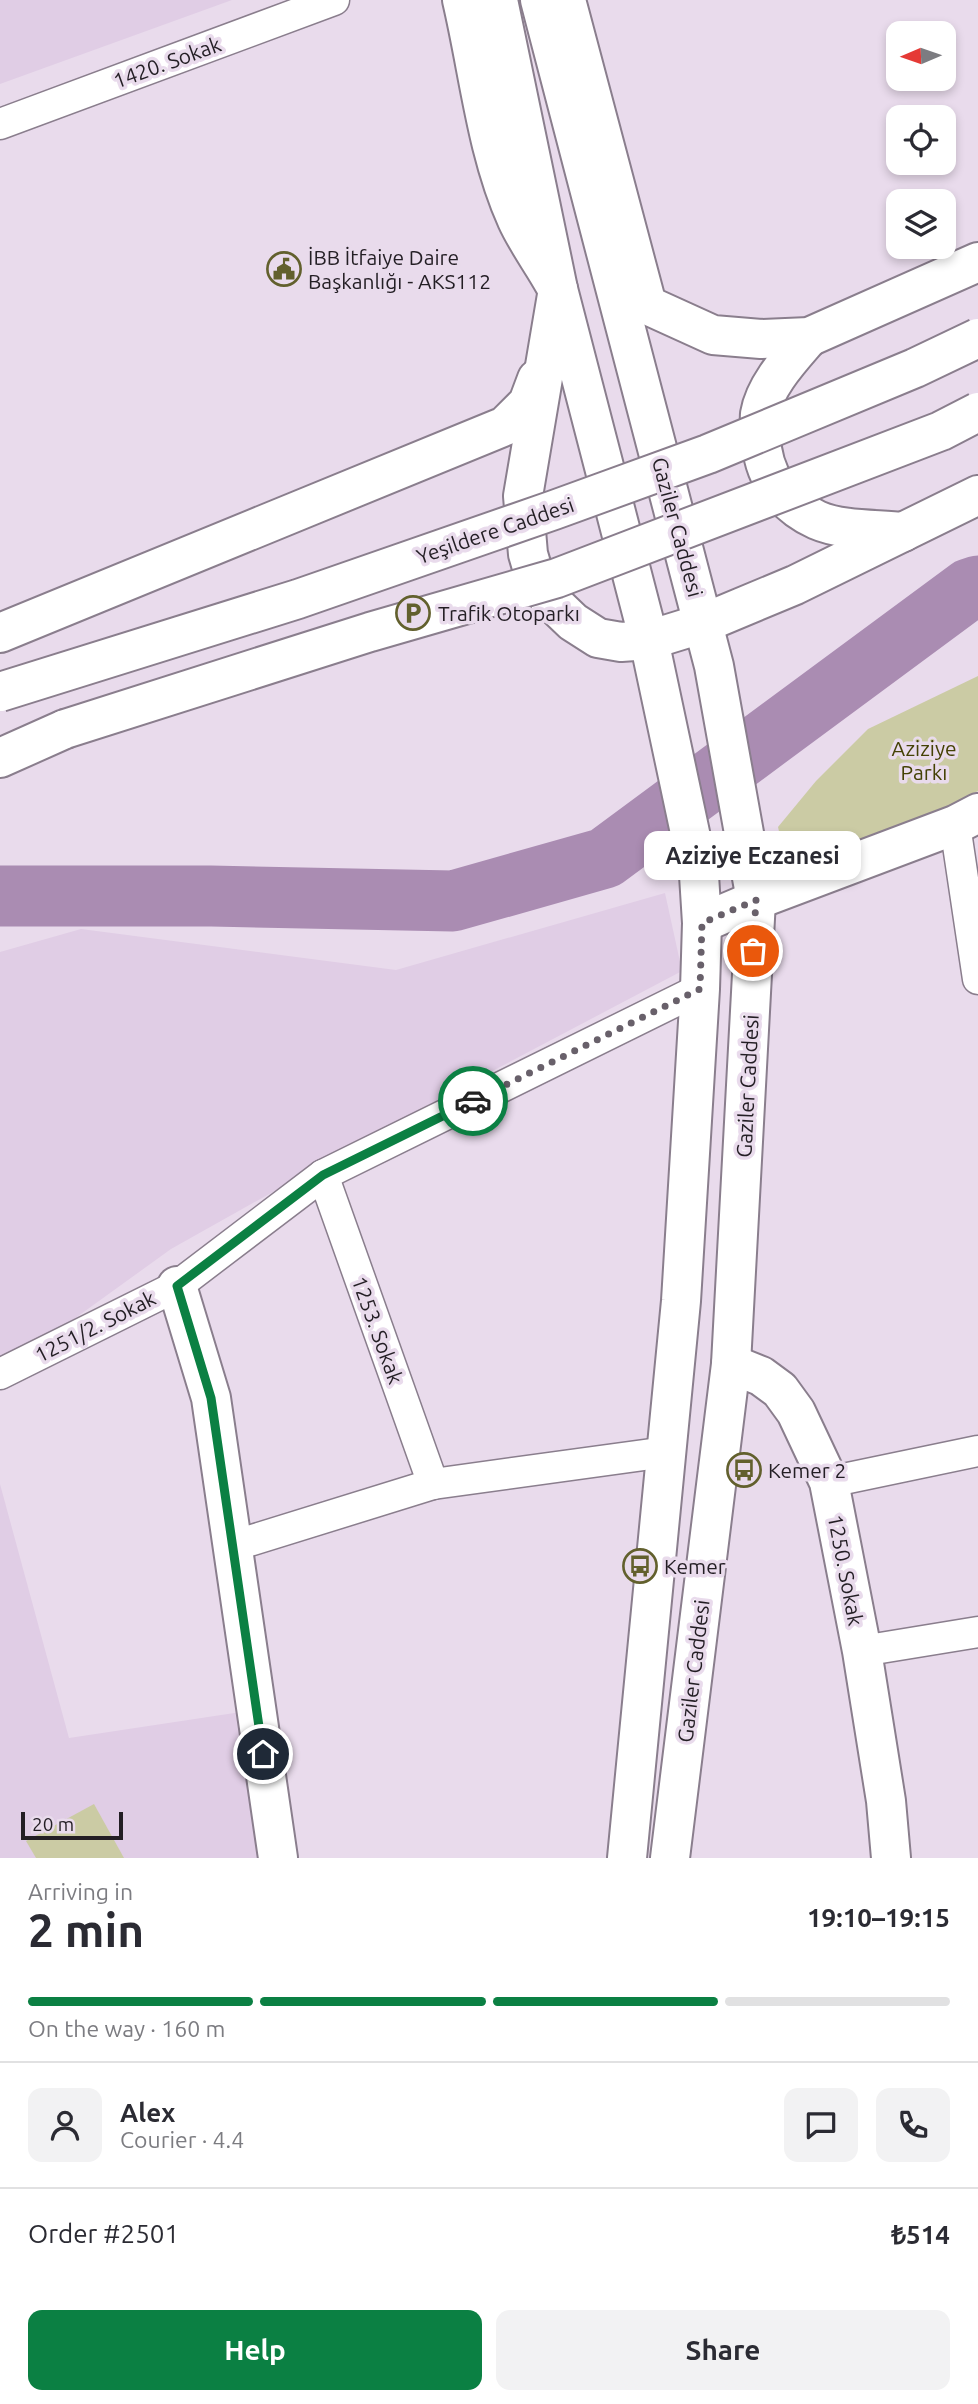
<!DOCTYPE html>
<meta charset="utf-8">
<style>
body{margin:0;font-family:Ubuntu,sans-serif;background:#f2f2f3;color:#2b2b33;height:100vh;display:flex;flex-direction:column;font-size:26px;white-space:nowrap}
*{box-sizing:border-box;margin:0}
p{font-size:23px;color:#7c7c81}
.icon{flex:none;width:38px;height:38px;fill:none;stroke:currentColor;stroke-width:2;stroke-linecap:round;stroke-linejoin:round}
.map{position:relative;height:1858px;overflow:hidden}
.side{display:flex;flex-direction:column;background:#fff;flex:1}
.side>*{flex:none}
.needle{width:46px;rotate:268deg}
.controls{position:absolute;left:886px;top:21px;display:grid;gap:14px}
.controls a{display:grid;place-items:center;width:70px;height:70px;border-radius:14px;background:#fff;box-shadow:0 4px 10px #0003;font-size:35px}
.scale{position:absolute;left:21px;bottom:18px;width:102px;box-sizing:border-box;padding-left:7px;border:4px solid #231e24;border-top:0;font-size:19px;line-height:24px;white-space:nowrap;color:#231e24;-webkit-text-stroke:5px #e9dbec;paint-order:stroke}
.pin{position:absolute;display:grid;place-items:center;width:60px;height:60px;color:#fff;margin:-30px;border:4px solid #fff;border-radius:50%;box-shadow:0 2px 7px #0007}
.courier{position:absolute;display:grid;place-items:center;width:70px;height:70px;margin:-35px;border:5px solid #0b8043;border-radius:50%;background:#fff;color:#222;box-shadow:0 2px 9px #0007}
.bubble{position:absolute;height:49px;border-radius:14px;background:#fff;box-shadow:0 4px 10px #0003;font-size:23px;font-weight:600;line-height:49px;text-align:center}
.summary em{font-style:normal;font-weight:600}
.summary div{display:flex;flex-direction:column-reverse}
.summary{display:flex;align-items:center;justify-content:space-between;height:119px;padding:0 28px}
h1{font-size:46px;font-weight:600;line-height:52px}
.bar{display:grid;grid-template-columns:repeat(4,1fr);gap:10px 7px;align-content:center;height:84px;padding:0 28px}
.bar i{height:9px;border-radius:5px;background:#e1e1e2}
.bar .current{background:#0b8043}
.bar p{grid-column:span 4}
.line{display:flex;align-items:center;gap:18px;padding:0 28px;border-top:2px solid #e1e1e2}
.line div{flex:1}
.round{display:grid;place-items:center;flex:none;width:74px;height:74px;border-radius:14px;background:#f2f2f3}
.primary-button{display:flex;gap:14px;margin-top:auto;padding:14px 28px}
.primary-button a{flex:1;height:80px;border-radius:14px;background:#0b8043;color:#fff;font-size:28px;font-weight:600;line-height:80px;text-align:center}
.primary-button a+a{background:#f2f2f3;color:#2b2b33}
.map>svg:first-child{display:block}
.built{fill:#e0cde5}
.green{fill:#cbcba4}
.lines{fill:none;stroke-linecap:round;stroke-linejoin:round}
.river{stroke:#aa8cb2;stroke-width:61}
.street-casing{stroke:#8a7e8d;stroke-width:33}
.secondary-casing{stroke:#8a7e8d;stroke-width:42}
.primary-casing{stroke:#8a7e8d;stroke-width:42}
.highway-casing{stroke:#8a7e8d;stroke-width:42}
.street{stroke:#fff;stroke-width:30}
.secondary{stroke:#fff;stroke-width:38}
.primary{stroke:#fff;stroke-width:38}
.highway{stroke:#fff;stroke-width:38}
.highway-bridge-casing{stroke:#8a7e8d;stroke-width:42;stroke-linecap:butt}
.highway-bridge{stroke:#fff;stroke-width:38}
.done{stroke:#68606a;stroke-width:7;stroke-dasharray:0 12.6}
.route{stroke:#0b8043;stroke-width:9}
.labels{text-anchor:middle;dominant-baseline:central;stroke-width:7;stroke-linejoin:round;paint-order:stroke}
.street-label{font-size:21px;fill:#231e24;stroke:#e9dbec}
.poi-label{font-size:21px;fill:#231e24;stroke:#e9dbec;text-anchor:start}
.park-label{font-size:21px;fill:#444105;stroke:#e9dbec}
</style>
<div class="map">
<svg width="978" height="1858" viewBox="0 0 978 1858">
<rect width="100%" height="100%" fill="#e9dbec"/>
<!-- built -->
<g class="built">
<polygon points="0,0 232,0 0,84"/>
<polygon points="665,893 682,971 424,1107 171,1249 74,1319 0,1360 0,952 81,929 396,970"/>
<polygon points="0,1484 69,1738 241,1712 263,1858 0,1858"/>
</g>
<!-- green -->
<g class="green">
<polygon points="978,676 978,791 948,806 787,867 778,827 816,781 868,729"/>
<polygon points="94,1804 124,1858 36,1858 26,1841"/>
</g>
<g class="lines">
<!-- river -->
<polyline class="river" points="0,896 211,896 453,901 605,858 969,589 978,586"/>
<!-- street casing -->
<g class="street-casing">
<g id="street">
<polyline points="0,124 334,0"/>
<polyline points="955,825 978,979"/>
<polyline points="323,1175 433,1484"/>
<polyline points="0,1374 177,1286 323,1175 700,989"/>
<polyline points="829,1482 978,1451"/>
<polyline points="233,1546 433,1484 666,1452"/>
<polyline points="862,1651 978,1632"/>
</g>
</g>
<!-- secondary casing -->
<g class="secondary-casing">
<g id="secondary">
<path d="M462 0C479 72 486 151 517 220 527 242 543 263 555 285"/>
<polyline points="566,0 647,305 713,335 761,339 809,337 978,262"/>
<polyline points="702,923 756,900 955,825 978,813"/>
<polyline points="177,1286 211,1398 278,1858"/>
<polyline points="731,1364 761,1376 780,1390 796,1412 829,1482 862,1651 886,1801 891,1858"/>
</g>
</g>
<!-- primary casing -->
<g class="primary-casing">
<g id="primary">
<polyline points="498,0 558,289 649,640 699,875 702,923 700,989 681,1301 627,1858"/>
<polyline points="540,0 714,666 756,900 731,1364 670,1858"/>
</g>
</g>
<!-- highway casing -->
<g class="highway-casing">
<g id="highway">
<polyline points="558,289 523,496 528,554 533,571 549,599 573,622 598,638 621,642 649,640 704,623 795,585 978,495"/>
<path d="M809 337C791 358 765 385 760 414 759 421 761 429 761 436 762 474 782 504 817 520 842 531 877 529 903 532"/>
<polyline points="0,633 505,426 528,403 537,379"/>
<polyline points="0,758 65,729"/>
</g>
</g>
<!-- street -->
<use href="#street" class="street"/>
<!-- secondary -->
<use href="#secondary" class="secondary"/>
<!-- primary -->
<use href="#primary" class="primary"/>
<!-- highway -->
<use href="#highway" class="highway"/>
<!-- highway-bridge casing -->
<g class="highway-bridge-casing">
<g id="highway-bridge">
<polyline points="0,692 298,599 554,510 708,454 915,368 978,338"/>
<polyline points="65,729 370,632 557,578 941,431 978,412"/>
</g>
</g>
<!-- highway-bridge -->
<use href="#highway-bridge" class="highway-bridge"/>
</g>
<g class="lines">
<!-- done -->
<polyline class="done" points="473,1101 700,989 702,923 756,900 753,951"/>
<!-- route -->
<polyline class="route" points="263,1754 211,1398 177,1286 323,1175 473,1101"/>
</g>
<!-- icons -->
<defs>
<g id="civic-ring" transform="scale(1.75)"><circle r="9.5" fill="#e9dbec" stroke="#62602d" stroke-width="1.5"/><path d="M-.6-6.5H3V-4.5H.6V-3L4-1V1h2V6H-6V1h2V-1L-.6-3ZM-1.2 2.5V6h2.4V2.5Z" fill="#62602d"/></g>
<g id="parking-ring" transform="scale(1.75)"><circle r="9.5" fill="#e9dbec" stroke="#62602d" stroke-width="1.5"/><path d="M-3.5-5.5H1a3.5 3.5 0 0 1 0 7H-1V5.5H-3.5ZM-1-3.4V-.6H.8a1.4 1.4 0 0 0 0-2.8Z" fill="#62602d"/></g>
<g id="bus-ring" transform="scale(1.75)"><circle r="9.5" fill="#e9dbec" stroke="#62602d" stroke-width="1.5"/><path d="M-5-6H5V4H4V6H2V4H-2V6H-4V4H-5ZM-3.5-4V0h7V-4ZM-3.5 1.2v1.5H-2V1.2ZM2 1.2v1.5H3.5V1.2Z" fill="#62602d"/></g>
</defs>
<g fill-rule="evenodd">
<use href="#civic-ring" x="284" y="269"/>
<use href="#parking-ring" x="413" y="613"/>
<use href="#bus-ring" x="744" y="1470"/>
<use href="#bus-ring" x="640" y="1566"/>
</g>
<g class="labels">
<!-- street labels -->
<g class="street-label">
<text transform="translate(167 62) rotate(-20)">1420. Sokak</text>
<text transform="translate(678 527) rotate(75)">Gaziler Caddesi</text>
<text transform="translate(495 530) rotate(-19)">Yeşildere Caddesi</text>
<text transform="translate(747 1086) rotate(-87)">Gaziler Caddesi</text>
<text transform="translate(95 1326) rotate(-27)">1251/2. Sokak</text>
<text transform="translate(378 1330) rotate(70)">1253. Sokak</text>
<text transform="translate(846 1570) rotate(79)">1250. Sokak</text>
<text transform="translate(693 1671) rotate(-83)">Gaziler Caddesi</text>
</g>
<!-- poi labels -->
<g class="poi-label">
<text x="308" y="257">İBB İtfaiye Daire<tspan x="308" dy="24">Başkanlığı - AKS112</tspan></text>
<text x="438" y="613">Trafik Otoparkı</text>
<text x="768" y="1470">Kemer 2</text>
<text x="664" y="1566">Kemer</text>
</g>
<!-- park labels -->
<g class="park-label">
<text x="924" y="748">Aziziye<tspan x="924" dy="24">Parkı</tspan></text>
</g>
</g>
</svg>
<div class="controls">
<a><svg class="needle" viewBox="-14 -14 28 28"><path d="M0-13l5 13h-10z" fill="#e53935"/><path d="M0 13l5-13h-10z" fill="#7c7c81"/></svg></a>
<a><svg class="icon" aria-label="locate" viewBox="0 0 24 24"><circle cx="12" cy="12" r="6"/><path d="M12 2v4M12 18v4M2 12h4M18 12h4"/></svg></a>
<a><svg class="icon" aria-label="layers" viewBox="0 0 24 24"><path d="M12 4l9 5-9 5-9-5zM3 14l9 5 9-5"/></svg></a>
</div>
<div class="scale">20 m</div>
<div class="pin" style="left:753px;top:951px;background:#ea580c"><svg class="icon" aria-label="bag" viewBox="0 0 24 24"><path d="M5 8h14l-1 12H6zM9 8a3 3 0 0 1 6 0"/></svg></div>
<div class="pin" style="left:263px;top:1754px;background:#1f2937"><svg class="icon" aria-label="home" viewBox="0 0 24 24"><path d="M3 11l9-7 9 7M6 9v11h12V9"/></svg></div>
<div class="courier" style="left:473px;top:1101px"><svg class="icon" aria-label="car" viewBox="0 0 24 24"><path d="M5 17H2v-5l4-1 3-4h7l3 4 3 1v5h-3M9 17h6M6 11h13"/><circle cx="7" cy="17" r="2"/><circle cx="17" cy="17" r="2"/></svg></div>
<div class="bubble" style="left:644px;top:831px;width:217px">Aziziye Eczanesi</div>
</div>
<section class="side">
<div class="summary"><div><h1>2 min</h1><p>Arriving in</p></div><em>19:10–19:15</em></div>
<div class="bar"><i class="current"></i><i class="current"></i><i class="current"></i><i></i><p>On the way · 160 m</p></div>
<div class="line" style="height:126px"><a class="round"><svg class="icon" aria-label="person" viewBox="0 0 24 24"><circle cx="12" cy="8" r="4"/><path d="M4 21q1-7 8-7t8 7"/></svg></a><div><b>Alex</b><p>Courier · 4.4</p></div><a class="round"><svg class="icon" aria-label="chat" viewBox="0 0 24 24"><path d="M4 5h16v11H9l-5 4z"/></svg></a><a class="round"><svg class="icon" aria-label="phone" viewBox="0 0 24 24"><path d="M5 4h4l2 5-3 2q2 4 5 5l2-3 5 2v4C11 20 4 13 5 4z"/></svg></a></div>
<div class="line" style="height:91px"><div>Order #2501</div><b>₺514</b></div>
<div class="primary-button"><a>Help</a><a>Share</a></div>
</section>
